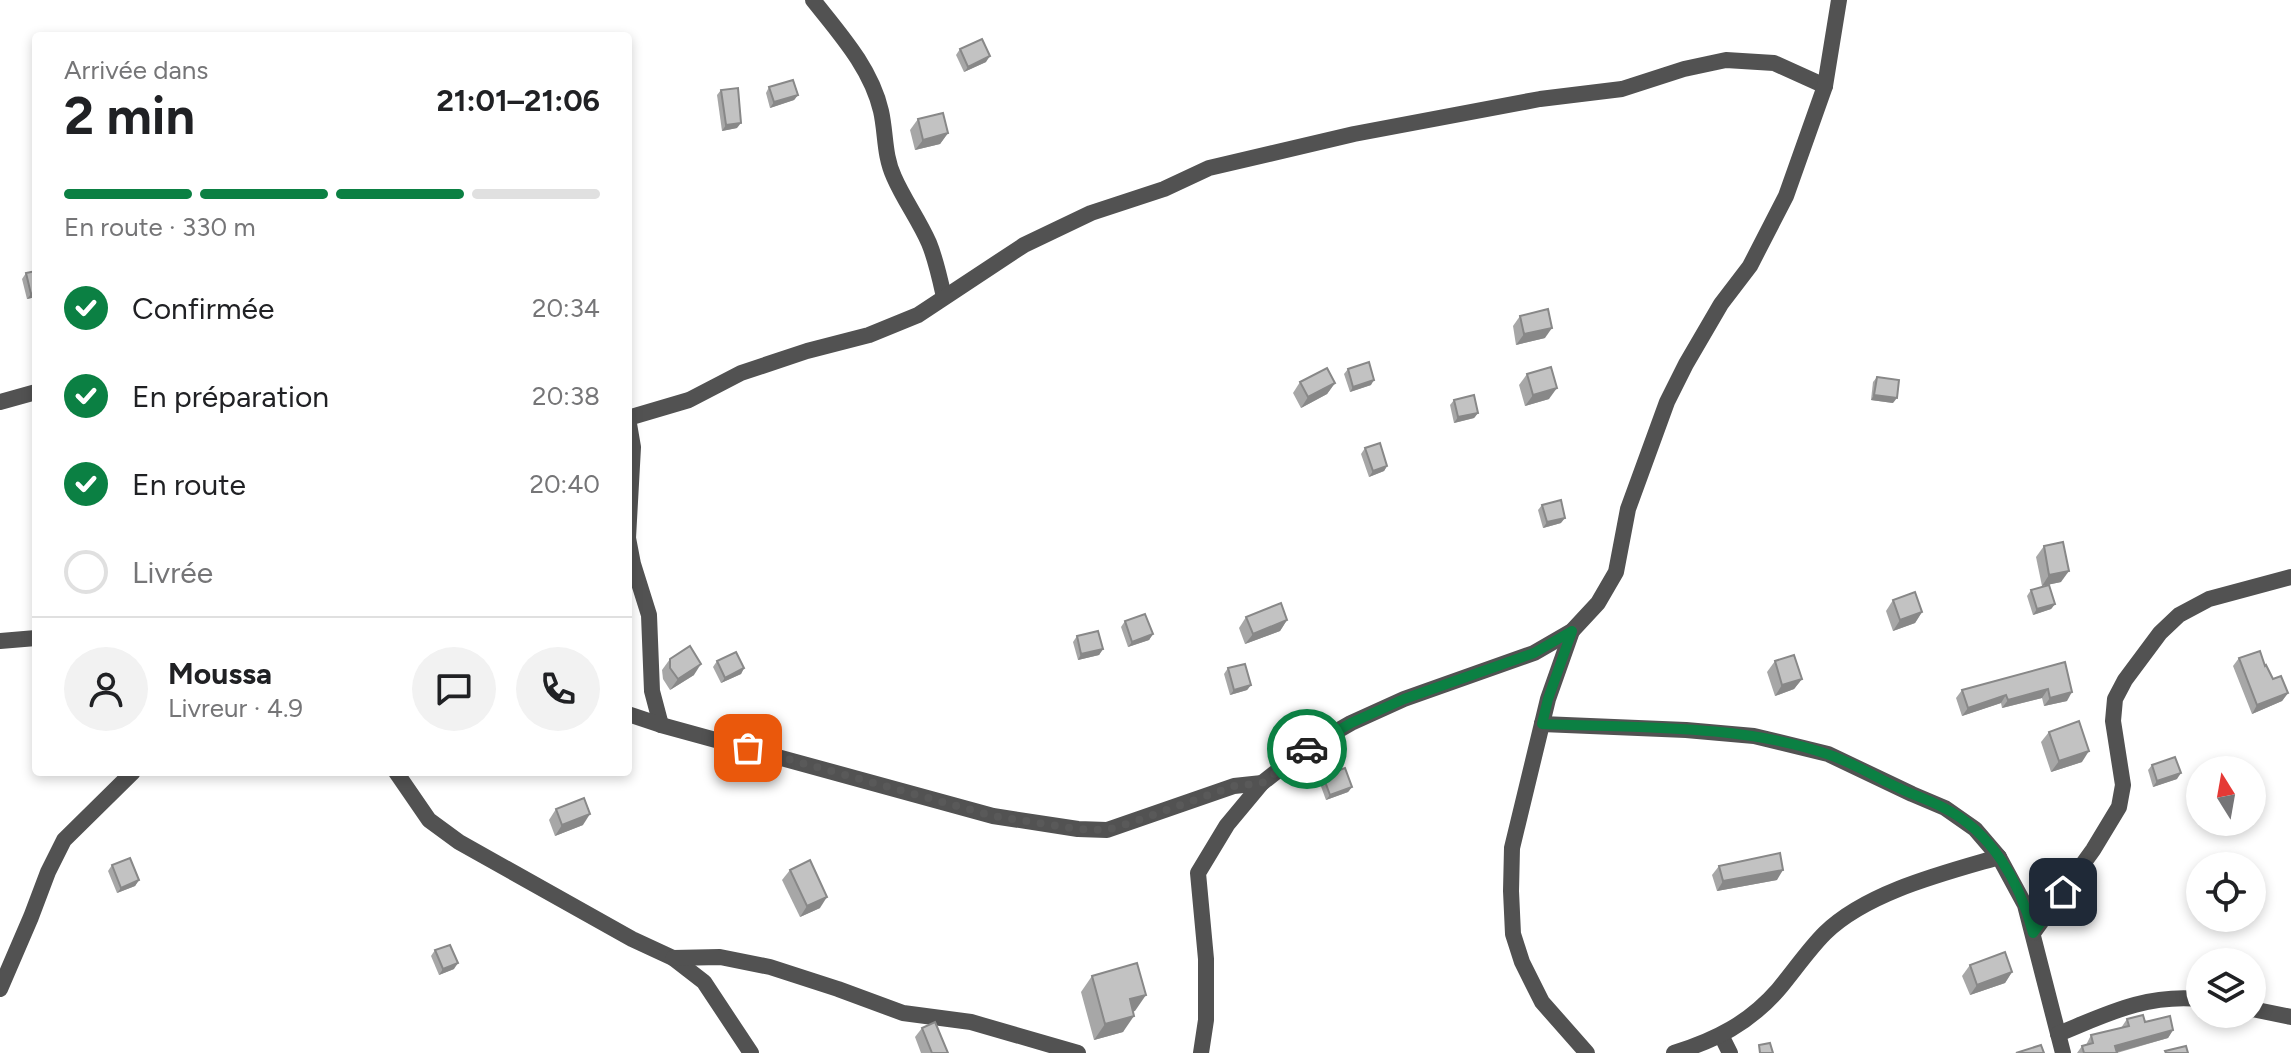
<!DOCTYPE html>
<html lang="fr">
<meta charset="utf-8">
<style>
body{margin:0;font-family:Figtree,sans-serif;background:#f2f2f2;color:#202124;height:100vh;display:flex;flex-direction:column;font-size:30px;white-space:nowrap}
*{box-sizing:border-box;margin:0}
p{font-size:26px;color:#757577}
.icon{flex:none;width:44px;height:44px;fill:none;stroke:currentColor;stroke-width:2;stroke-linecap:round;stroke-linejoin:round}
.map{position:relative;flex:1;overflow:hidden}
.side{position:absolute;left:32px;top:32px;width:600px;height:744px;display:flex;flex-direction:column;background:#fff;border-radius:8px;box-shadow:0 4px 12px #0003}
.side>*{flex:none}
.needle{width:52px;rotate:349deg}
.controls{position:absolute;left:2186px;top:756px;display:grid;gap:16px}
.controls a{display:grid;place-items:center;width:80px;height:80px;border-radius:50%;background:#fff;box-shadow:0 4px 12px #0003;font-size:40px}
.pin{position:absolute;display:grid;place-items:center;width:68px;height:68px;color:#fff;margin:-34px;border-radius:16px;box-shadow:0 4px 12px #0006}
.courier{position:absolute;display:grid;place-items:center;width:80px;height:80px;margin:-40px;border:6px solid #0b8043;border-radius:50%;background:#fff;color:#222;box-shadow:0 2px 10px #0007}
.summary em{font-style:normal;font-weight:700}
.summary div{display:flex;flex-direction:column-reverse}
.summary{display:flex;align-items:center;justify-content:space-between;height:136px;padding:0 32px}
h1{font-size:52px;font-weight:700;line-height:60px}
.bar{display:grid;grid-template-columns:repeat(4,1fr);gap:12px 8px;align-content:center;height:96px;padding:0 32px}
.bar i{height:10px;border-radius:6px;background:#e0e0e0}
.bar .active{background:#0b8043}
.bar p{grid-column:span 4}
.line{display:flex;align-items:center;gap:20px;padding:0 32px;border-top:2px solid #e0e0e0}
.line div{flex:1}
.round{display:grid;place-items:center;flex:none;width:84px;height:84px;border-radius:42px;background:#f2f2f2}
ol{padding:0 32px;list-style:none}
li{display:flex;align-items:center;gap:24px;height:88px}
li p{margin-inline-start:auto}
li .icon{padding:8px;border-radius:50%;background:#0b8043;color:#fff;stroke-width:4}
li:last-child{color:#757577}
li i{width:44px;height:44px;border:4px solid #e0e0e0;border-radius:50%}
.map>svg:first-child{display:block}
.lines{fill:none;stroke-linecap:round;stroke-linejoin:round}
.street{stroke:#525252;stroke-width:16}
.wall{fill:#a7a7a7}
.shaded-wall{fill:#888}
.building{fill:#c2c2c2;stroke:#888;stroke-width:2}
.done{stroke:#595959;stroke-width:8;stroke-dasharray:0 14.4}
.route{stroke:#0b8043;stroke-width:10}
</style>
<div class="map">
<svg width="2291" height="1053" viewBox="0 0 2291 1053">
<rect width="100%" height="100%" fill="#fff"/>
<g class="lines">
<!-- street -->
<g class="street">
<path d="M813 0C840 34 871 68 881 111 886 133 884 156 894 177 904 200 919 220 929 243 936 260 940 279 944 297"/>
<polyline points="0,402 36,392"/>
<polyline points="628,418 689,400 741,373 807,351 869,335 918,315 1024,245 1091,213 1164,189 1209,168 1354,134 1540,99 1622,89 1684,69 1726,60 1774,63 1825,86"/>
<polyline points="628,418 633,447 628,538 633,564 649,615 652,691 661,725"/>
<polyline points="1572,631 1548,699 1512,848 1511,891 1513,934 1522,962 1542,1002 1587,1053"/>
<polyline points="0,641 36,638"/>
<polyline points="628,714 661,725 993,816 1078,829 1107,830 1234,786 1262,783"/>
<polyline points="1542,724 1686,730 1754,736 1828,754 1912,794 1945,808 1975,829 1999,857 2025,905 2063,1053"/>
<polyline points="396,772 429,820 459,842 632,939 673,958 704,982 751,1053"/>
<polyline points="2033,933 2093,850 2119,807 2123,785 2113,721 2115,699 2125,680 2160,633 2179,615 2209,599 2291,577"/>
<polyline points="673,958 720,957 770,967 838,989 903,1013 971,1022 1078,1053"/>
<polyline points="0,989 31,917 48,872 64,840 133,772"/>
<polyline points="2252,1009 2291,1017"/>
<path d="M2058 1034C2107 1014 2145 994 2200 999"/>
<polyline points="1721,1035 1730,1053"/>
<polyline points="1201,1053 1206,1020 1206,959 1198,873 1227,825 1262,783 1304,750 1351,723 1404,699 1534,653 1572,631 1598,603 1616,572 1628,509 1667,402 1686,364 1721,304 1750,266 1786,196 1825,86 1839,0"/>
<path d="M1674 1053C1716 1040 1749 1023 1778 990 1794 971 1808 950 1825 933 1867 892 1944 873 1999 857"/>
</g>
</g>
<!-- wall -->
<g class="wall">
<polygon points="960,49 986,62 964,72 956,55"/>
<polygon points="769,87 798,95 794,100 770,108 766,93"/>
<polygon points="721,90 737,128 722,131 717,95"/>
<polygon points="918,119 948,133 940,144 915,150 910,130"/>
<polygon points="26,273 36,297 27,299 22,279"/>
<polygon points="1520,316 1545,338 1516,345 1513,326"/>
<polygon points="1348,369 1371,385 1350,392 1344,374"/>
<polygon points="1527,374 1549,399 1525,406 1519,385"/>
<polygon points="1877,377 1893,403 1871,400 1873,382"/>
<polygon points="1300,382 1335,383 1327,394 1301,408 1293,393"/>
<polygon points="1454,400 1478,413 1474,418 1454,423 1450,405"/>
<polygon points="1365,448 1387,466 1384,471 1369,477 1361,454"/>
<polygon points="1542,505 1561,523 1543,528 1538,510"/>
<polygon points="2044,546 2061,582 2042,586 2036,557"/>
<polygon points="2031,590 2055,604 2051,609 2033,615 2027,596"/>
<polygon points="1893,600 1922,612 1915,623 1893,631 1886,611"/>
<polygon points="1246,617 1287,620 1280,631 1245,644 1239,628"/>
<polygon points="1125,621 1153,634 1149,640 1128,647 1121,627"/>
<polygon points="1077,636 1103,649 1099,655 1078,660 1073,642"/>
<polygon points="2239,658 2265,666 2273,679 2288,693 2282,701 2252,714 2233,666"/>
<polygon points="670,659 694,675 670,690 663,679 662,670"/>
<polygon points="717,661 744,668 741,674 721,683 713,667"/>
<polygon points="1775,661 1802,679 1794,689 1775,696 1767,672"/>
<polygon points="2065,662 2067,701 2044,706 2042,698 2002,708 2001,703 1962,716 1956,698 1962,690"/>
<polygon points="1228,668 1251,685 1247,690 1230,695 1224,674"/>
<polygon points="2049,732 2082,762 2051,772 2041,742"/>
<polygon points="2152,765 2177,779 2153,787 2148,770"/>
<polygon points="1323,776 1352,787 1348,792 1326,800 1319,781"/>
<polygon points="556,809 583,825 555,836 549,820"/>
<polygon points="112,865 139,880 135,886 117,893 108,871"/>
<polygon points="1719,866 1777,880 1717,891 1712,875"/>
<polygon points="790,870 820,908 800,917 782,880"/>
<polygon points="435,950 454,969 439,975 431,956"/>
<polygon points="1970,965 2012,972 2005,983 1970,995 1962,976"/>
<polygon points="1092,976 1135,1011 1133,1011 1123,1032 1094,1040 1081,992"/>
<polygon points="2127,1019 2145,1022 2173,1030 2168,1038 2117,1053 2077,1053 2082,1046 2086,1045 2091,1035 2121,1028"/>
<polygon points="922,1028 948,1053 921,1053 915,1037"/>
</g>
<!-- shaded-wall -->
<g class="shaded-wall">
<polygon points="990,56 986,62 964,72 968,67"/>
<polygon points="798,95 794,100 770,108 774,102"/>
<polygon points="741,123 737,128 722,131 726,125"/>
<polygon points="948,133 940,144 915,150 923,140"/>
<polygon points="36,292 36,297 27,299 31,294"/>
<polygon points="1552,328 1545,338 1516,345 1524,334"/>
<polygon points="1374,380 1371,385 1350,392 1353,387"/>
<polygon points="1335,383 1327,394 1301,408 1308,397"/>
<polygon points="1557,388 1549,399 1525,406 1533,395"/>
<polygon points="1874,395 1897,398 1893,403 1871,400"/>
<polygon points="1478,413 1474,418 1454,423 1458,417"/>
<polygon points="1387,466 1384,471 1369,477 1373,471"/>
<polygon points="1565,518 1561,523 1543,528 1547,522"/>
<polygon points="2069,571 2061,582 2042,586 2049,575"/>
<polygon points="2055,604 2051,609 2033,615 2037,609"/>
<polygon points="1922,612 1915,623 1893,631 1900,620"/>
<polygon points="1287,620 1280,631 1245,644 1253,634"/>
<polygon points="1153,634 1149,640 1128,647 1132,642"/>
<polygon points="1103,649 1099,655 1078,660 1081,654"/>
<polygon points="701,664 694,675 670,690 678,679"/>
<polygon points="744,668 741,674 721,683 725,678"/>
<polygon points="1802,679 1794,689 1775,696 1782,685"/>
<polygon points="1251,685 1247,690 1230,695 1234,690"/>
<polygon points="2048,689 2042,698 2002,708 2008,700"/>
<polygon points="2072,692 2067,701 2044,706 2050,698"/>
<polygon points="2288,693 2282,701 2252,714 2257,705"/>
<polygon points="2006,695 2001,703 1962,716 1968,708"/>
<polygon points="2089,751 2082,762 2051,772 2059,761"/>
<polygon points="2181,773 2177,779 2153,787 2157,781"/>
<polygon points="1352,787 1348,792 1326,800 1330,795"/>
<polygon points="590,814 583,825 555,836 562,825"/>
<polygon points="1783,870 1777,880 1717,891 1723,881"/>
<polygon points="139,880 135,886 117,893 121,888"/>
<polygon points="827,897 820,908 800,917 807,906"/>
<polygon points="458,963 454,969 439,975 443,969"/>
<polygon points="2012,972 2005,983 1970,995 1977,985"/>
<polygon points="1146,995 1135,1011 1118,1016 1130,999"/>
<polygon points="1134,1016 1123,1032 1094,1040 1105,1024"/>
<polygon points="2173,1030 2168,1038 2114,1053 2115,1046"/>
</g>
<!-- building -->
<g class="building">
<polygon points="982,39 990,56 968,67 960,49"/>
<polygon points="793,80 798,95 774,102 769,87"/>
<polygon points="738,88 741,123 726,125 721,90"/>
<polygon points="943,113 948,133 923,140 918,119"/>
<polygon points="36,271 36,292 31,294 26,273"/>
<polygon points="1548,309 1552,328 1524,334 1520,316"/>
<polygon points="1369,362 1374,380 1353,387 1348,369"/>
<polygon points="1551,367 1557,388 1533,395 1527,374"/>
<polygon points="1327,368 1335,383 1308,397 1300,382"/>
<polygon points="1877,377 1899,380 1897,398 1874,395"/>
<polygon points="1474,395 1478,413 1458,417 1454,400"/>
<polygon points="1380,443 1387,466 1373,471 1365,448"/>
<polygon points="1561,500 1565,518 1547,522 1542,505"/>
<polygon points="2063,542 2069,571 2049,575 2044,546"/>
<polygon points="2049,585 2055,604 2037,609 2031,590"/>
<polygon points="1915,592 1922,612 1900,620 1893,600"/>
<polygon points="1281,603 1287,620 1253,634 1246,617"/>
<polygon points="1145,614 1153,634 1132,642 1125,621"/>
<polygon points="1098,631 1103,649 1081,654 1077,636"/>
<polygon points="690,646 701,664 678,679 670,668 670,659"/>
<polygon points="2260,651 2265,666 2266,665 2273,679 2281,676 2288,693 2257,705 2239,658"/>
<polygon points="736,652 744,668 725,678 717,661"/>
<polygon points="1794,655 1802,679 1782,685 1775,661"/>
<polygon points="2065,662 2072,692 2050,698 2048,689 2008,700 2006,695 1968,708 1962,690"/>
<polygon points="1245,664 1251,685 1234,690 1228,668"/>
<polygon points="2079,721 2089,751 2059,761 2049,732"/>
<polygon points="2175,757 2181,773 2157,781 2152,765"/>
<polygon points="1345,768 1352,787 1330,795 1323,776"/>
<polygon points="584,798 590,814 562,825 556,809"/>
<polygon points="1780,853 1783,870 1723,881 1719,866"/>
<polygon points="130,858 139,880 121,888 112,865"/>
<polygon points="810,860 827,897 807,906 790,870"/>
<polygon points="450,945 458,963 443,969 435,950"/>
<polygon points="2005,952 2012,972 1977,985 1970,965"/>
<polygon points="1137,963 1146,995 1130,999 1134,1016 1105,1024 1092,976"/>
<polygon points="2143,1015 2145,1022 2170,1016 2173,1030 2115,1046 2117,1053 2084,1053 2082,1046 2093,1043 2091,1035 2129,1026 2127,1019"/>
<polygon points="935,1022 948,1053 932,1053 922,1028"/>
<polygon points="1770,1043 1773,1053 1760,1053 1759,1045"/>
<polygon points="2041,1045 2044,1053 2016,1053"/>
<polygon points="2186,1046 2188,1053 2166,1053 2165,1051"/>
</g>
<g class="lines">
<!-- done -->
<polyline class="done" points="748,748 993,816 1078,829 1107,830 1136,821 1234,786 1262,783 1307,749"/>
<!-- route -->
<path class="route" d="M1307 749 1351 723 1404 699 1534 653 1572 631 1548 699 1542 724C1633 728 1741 724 1827 754 1852 762 1875 777 1899 788 1913 795 1929 800 1944 808 1992 832 2020 883 2033 933L2063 892"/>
</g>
</svg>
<div class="controls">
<a><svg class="needle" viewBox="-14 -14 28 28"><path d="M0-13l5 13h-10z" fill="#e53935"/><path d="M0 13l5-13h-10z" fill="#757577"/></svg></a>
<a><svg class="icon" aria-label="locate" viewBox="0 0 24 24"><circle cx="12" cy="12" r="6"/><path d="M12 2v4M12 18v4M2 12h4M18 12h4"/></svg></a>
<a><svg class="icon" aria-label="layers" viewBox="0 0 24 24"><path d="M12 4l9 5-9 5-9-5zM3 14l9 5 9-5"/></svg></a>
</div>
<div class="pin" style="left:748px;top:748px;background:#ea580c"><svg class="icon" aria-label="bag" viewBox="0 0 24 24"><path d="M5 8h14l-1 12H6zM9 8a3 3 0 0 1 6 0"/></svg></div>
<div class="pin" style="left:2063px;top:892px;background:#1f2937"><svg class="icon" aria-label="home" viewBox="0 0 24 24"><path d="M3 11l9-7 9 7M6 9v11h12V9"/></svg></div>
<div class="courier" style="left:1307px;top:749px"><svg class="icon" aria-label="car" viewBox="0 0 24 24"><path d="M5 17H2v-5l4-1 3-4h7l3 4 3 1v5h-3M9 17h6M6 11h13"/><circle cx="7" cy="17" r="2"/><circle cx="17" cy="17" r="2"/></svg></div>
<section class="side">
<div class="summary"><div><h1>2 min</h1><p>Arrivée dans</p></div><em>21:01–21:06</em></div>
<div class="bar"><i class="active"></i><i class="active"></i><i class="active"></i><i></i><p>En route · 330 m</p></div>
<ol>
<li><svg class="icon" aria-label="check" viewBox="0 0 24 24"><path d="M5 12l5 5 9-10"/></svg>Confirmée<p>20:34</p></li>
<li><svg class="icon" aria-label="check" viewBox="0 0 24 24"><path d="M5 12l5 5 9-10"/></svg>En préparation<p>20:38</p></li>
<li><svg class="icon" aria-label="check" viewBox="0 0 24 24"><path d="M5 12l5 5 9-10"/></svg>En route<p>20:40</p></li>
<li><i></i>Livrée</li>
</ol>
<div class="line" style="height:144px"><a class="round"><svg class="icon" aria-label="person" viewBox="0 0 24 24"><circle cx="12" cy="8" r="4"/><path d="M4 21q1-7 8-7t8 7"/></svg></a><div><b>Moussa</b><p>Livreur · 4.9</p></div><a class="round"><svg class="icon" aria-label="chat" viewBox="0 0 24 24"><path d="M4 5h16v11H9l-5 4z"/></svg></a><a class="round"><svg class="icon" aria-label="phone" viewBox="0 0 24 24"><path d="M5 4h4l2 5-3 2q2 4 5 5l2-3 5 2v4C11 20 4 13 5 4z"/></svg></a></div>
</section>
</div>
